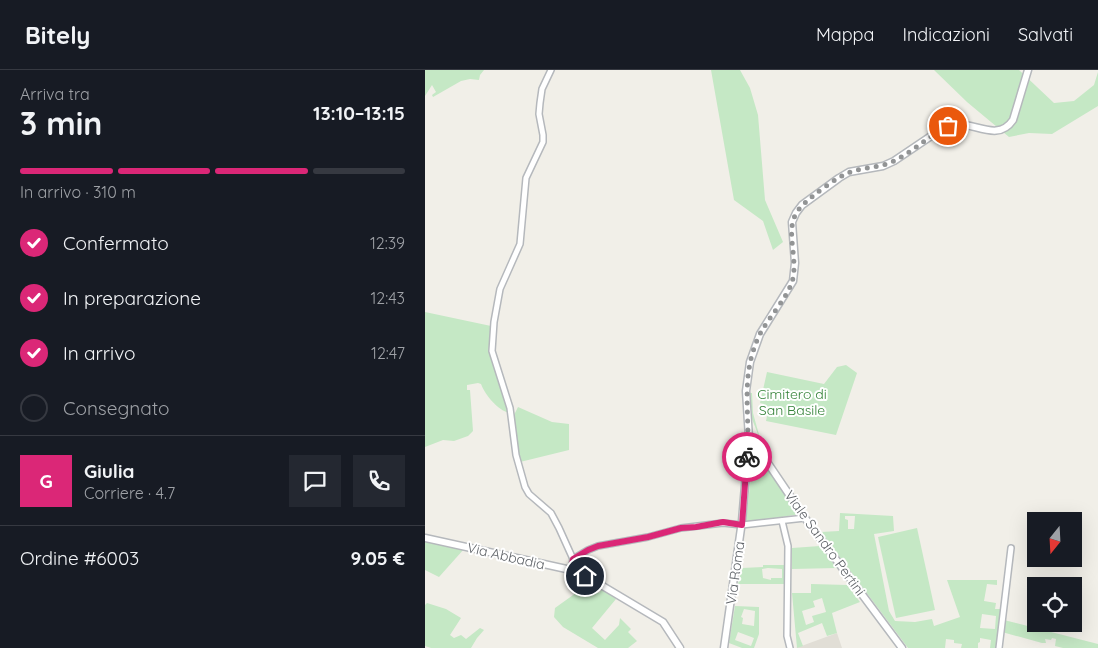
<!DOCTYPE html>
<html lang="it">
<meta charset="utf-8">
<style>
body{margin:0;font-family:Quicksand,sans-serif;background:#242831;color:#f1f3f6;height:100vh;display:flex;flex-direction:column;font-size:19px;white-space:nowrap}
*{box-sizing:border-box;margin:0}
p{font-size:16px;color:#9ea1a6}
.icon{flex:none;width:28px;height:28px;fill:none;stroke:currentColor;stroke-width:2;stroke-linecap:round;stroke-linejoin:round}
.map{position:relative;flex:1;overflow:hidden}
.details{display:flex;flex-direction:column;background:#171b24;width:425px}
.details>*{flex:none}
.needle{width:32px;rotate:198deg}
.controls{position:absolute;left:602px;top:442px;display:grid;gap:10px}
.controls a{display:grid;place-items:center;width:55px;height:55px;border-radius:0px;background:#171b24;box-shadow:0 5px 20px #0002;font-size:25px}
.pin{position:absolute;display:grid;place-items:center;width:42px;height:42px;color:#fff;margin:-21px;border:2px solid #fff;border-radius:50%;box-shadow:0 1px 5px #0007}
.courier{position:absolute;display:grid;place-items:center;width:50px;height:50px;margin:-25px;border:4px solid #db2777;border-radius:50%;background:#fff;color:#222;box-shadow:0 1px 6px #0007}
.summary em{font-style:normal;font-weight:700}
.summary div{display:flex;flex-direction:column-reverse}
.summary{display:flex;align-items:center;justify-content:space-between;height:85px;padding:0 20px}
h1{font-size:32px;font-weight:700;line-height:38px}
.bar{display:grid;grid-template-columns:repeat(4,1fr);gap:8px 5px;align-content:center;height:60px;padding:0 20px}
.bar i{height:6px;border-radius:4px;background:#363941}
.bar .current{background:#db2777}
.bar p{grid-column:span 4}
.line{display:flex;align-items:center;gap:12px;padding:0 20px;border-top:1px solid #363941}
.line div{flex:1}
.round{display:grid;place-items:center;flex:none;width:52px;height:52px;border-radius:0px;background:#242831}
ol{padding:0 20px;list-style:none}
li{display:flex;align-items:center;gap:15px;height:55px}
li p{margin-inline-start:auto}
li .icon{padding:5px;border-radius:50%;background:#db2777;color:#fff;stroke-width:4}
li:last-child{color:#9ea1a6}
li i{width:28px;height:28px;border:2px solid #363941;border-radius:50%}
header{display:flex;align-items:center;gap:30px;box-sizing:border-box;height:70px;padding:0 25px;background:#171b24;border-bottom:1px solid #363941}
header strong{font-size:24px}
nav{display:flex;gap:28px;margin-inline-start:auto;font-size:18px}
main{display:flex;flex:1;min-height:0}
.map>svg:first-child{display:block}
.education{fill:#e1ded6}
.green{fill:#c5e8c5;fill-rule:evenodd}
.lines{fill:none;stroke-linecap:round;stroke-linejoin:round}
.minor-casing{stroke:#b5b8bc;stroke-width:8}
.tertiary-casing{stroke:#b5b8bc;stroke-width:9}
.minor{stroke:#fff;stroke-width:5}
.tertiary{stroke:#fff;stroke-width:6}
.done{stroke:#929495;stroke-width:5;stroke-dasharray:0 9}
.route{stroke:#db2777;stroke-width:6}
.labels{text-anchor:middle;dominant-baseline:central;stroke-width:4;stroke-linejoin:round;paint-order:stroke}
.park-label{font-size:14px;fill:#348238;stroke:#fff}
.street-label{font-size:14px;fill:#5f6368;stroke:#fff}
</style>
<header>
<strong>Bitely</strong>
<nav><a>Mappa</a><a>Indicazioni</a><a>Salvati</a></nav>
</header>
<main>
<section class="details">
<div class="summary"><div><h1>3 min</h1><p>Arriva tra</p></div><em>13:10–13:15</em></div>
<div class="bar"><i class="current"></i><i class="current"></i><i class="current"></i><i></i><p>In arrivo · 310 m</p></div>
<ol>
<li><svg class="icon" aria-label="check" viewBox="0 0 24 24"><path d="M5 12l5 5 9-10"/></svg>Confermato<p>12:39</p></li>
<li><svg class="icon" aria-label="check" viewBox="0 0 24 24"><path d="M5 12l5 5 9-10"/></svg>In preparazione<p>12:43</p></li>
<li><svg class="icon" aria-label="check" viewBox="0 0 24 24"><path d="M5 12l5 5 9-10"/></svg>In arrivo<p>12:47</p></li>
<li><i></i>Consegnato</li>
</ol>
<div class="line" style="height:90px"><b class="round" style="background:#db2777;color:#fff">G</b><div><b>Giulia</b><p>Corriere · 4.7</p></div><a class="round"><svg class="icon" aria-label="chat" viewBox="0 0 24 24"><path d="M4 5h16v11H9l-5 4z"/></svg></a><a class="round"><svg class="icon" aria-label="phone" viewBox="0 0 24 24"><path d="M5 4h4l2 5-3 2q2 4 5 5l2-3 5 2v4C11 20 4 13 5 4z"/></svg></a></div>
<div class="line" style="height:65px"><div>Ordine #6003</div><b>9.05 €</b></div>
</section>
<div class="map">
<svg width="673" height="578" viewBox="0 0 673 578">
<rect width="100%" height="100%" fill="#f1efe8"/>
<!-- education -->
<polygon class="education" points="412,563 417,578 371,578"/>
<!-- green -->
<g class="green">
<polygon points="0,0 59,0 55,5 54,10 45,9 36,11 8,27 7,25 11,22 7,15 0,26"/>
<polygon points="286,0 315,0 325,18 333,45 340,130 358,172 348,180 338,151 309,130"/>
<polygon points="509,0 594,0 629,33 649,31 669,15 673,2 673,36 627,64 604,63 584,67 542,32"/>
<path d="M0 242 66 256 65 283 84 343C73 340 60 325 56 314L53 313 42 315V320H45L48 361 43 366 29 371 18 370 0 377Z"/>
<polygon points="421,295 432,303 411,365 341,351 342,346 337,345 339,334 335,333 342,302 399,314 412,297"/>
<polygon points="325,323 327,323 328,343 336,372 327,349"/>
<polygon points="93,337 127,352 144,354 144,380 95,392 89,345"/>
<polygon points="332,392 339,394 345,400 375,444 321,453 327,395"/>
<path d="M415 443 468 446 469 461 449 464 464 541 470 551 490 552 507 549 509 556 535 547 522 510H572V515L562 514 559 531 571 533 570 539H576L572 578H565L566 570 555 568V572L553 573V578H536L537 574 529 573V570L521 569 520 578H483L396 462 414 461ZM420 446H430L429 459H423V450L420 449ZM557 544 571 546 570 559 555 558Z"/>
<polygon points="492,458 510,540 471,548 453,467"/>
<polygon points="0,470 39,479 14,507 0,500"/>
<polygon points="395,476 412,498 367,499 367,478"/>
<path d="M338 495H360V514H313L317 498 338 497ZM343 498 357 499V508H346V510L338 508 337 499Z"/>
<path d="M386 514 422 515 435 532 407 543 412 563 402 566 397 553 373 563 378 576 372 578 367 523H386ZM397 528 401 542 387 546 389 552 381 555 377 541 390 537 388 531Z"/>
<polygon points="162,515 174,523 177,519 191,529 167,558 180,570 194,555 195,548 206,559 203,562 212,571 203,578 173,578 138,557 129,547 130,538"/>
<polygon points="2,533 21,539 36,548 25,565 29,568 36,565 41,569 55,558 59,560 52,568 46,578 6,578 0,576 0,535"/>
<path d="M310 536 334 537V564L329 578H317L304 573ZM319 539 330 541 329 556 317 554 318 548 316 547ZM313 562 329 568 326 576 310 570Z"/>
<polygon points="579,550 673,574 673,578 638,578 630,576 631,569 627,568 626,570 620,569 621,573 617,573 577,562"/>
</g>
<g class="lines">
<!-- minor casing -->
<g class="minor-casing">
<g id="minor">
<polyline points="126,0 117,19 115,33 114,44 118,65 118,72 101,108 95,174 75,219 69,252 67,281 85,338 91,385 100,417 104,424 126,443 134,458 148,489 146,500"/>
<polyline points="357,451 363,476 362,566 365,578"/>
<polyline points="148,489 163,480 173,476 223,467 256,458 298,453 317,455 380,448"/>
<polyline points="574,578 586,478"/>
</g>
</g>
<!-- tertiary casing -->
<g class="tertiary-casing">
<g id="tertiary">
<polyline points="324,368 334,380 380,448 477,578"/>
<polyline points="0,468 146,500 176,515 238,552 255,578"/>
<path d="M299 578 317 451 324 368 321 321 325 292 335 264 368 211 370 193 367 152 371 143 377 135 414 108 424 102 458 96 469 91 515 60C520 57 524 55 530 54 551 53 573 72 588 50L603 0"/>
</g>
</g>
<!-- minor -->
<use href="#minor" class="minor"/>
<!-- tertiary -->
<use href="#tertiary" class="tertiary"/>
</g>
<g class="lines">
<!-- done -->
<path class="done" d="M322 387C326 344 314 306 335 264 343 248 365 225 368 208 373 183 357 155 377 136 385 127 412 107 423 103 437 97 453 98 467 92 484 84 500 70 515 60L523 56"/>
<!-- route -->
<polyline class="route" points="160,506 146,500 148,489 163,480 173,476 223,467 256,458 271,457 298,452 317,455 322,387"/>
</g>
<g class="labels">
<!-- park labels -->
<g class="park-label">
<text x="367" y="324">Cimitero di<tspan x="367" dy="16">San Basile</tspan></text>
</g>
<!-- street labels -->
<g class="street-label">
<text transform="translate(400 473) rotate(54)">Viale Sandro Pertini</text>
<text transform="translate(81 486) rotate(13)">Via Abbadia</text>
<text transform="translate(310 503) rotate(-82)">Via Roma</text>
</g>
</g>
</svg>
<div class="controls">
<a><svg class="needle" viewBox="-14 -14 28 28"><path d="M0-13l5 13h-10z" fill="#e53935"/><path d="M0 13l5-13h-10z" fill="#9ea1a6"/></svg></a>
<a><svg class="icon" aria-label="locate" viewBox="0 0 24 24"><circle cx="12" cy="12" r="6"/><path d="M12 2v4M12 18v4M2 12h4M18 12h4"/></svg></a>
</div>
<div class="pin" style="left:523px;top:56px;background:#ea580c"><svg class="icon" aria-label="bag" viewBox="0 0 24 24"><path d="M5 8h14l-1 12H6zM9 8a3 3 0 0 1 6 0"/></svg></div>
<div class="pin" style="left:160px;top:506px;background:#1f2937"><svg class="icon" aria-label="home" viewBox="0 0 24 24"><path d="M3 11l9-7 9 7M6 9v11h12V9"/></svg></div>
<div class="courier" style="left:322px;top:387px"><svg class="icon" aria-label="bike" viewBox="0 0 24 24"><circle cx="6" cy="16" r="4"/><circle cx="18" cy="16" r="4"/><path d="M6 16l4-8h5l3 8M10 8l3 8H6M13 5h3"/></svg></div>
</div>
</main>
